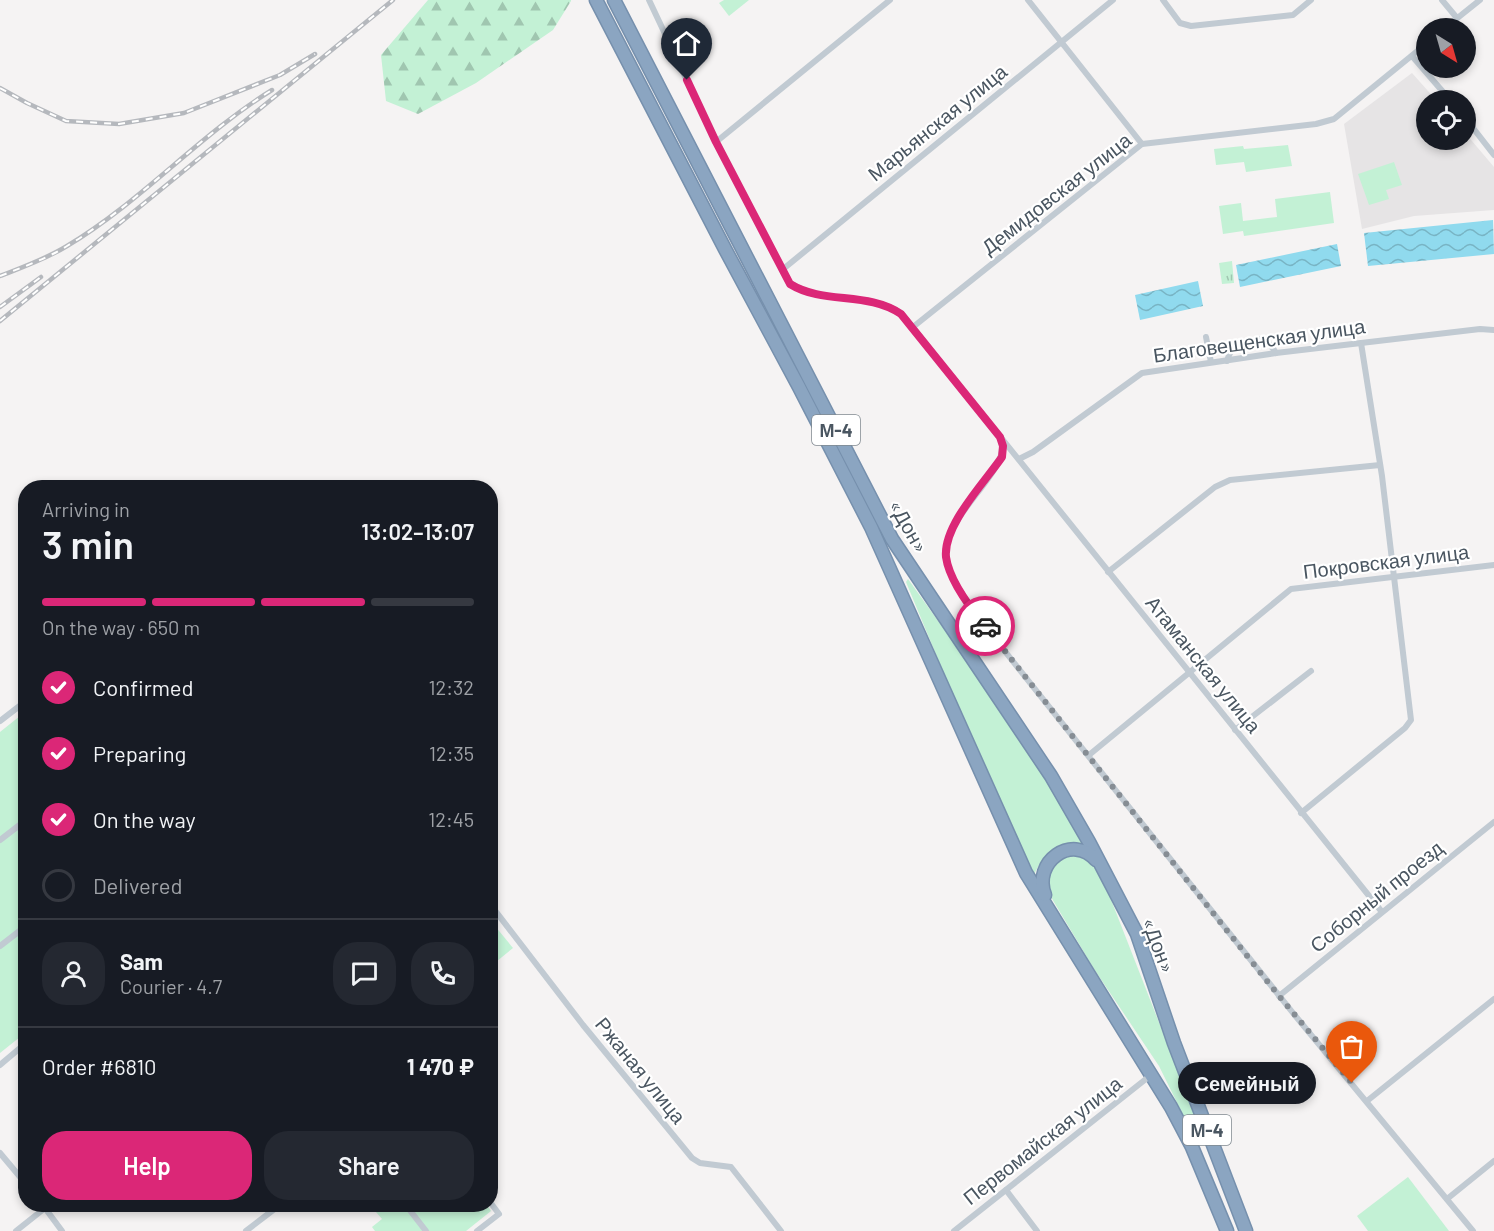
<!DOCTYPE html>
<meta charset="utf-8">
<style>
body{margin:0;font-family:Barlow,sans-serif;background:#242831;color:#f1f3f6;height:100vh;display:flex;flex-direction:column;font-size:22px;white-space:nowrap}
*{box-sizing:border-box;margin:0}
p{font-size:20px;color:#9ea1a6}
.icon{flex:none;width:33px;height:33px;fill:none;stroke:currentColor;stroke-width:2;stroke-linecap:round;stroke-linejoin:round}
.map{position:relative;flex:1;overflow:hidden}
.details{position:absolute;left:18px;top:480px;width:480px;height:732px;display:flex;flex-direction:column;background:#171b24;border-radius:24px;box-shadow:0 3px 9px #0003}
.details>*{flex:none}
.needle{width:39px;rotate:143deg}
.tools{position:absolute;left:1416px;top:18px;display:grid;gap:12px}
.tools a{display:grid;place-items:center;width:60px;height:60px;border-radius:50%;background:#171b24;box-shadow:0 3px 9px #0003;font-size:30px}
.pin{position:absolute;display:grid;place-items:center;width:51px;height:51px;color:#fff;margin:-62px -26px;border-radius:50% 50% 50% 0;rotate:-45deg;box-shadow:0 0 6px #0007}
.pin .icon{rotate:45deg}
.courier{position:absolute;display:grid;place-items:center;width:60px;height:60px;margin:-30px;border:4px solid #db2777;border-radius:50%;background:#fff;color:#222;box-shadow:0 2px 8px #0007}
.bubble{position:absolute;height:42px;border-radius:21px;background:#171b24;box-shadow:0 3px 9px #0003;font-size:20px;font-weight:600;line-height:42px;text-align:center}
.overview em{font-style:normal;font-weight:600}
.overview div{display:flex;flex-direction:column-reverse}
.overview{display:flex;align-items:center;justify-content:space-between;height:102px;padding:0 24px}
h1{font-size:39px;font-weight:600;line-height:45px}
.bar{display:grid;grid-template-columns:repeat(4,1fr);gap:9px 6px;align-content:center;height:72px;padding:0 24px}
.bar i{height:8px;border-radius:4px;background:#363941}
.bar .selected{background:#db2777}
.bar p{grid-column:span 4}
.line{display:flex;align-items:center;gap:15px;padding:0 24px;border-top:2px solid #363941}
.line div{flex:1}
.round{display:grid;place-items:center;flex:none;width:63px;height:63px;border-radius:24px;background:#242831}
ol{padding:0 24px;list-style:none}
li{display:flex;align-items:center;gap:18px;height:66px}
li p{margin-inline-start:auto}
li .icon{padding:6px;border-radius:50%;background:#db2777;color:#fff;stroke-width:4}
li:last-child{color:#9ea1a6}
li i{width:33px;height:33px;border:3px solid #363941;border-radius:50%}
.action{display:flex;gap:12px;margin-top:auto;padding:12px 24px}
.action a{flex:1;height:69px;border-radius:24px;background:#db2777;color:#fff;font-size:24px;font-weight:600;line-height:69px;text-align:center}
.action a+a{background:#242831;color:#f1f3f6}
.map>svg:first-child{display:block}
.education{fill:#e6e4e5}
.green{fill:#c3f1d5}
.forest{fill:url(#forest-firs)}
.park{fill:url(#park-tufts)}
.water{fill:url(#water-waves)}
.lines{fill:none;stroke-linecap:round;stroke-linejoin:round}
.highway-casing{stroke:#7690ad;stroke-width:15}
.street{stroke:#c1cad2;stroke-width:6}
.highway{stroke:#8ba5c1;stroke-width:12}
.rail-casing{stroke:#b5b8bd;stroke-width:4.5}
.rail{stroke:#fff;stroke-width:2;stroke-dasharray:7;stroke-linecap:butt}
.done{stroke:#868d94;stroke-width:6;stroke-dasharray:0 10.8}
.route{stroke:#db2777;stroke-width:8}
.labels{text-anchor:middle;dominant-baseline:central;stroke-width:4.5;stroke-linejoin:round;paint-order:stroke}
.shield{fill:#fff;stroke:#808990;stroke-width:1.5}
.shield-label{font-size:18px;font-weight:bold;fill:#4a5661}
.street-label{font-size:20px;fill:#4a5661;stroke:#fff}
</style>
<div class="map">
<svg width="1494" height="1231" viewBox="0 0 1494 1231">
<defs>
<pattern id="forest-firs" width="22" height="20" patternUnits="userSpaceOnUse" patternTransform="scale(1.5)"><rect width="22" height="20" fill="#c3f1d5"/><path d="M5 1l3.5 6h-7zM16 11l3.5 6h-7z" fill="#a0c6b0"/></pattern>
<pattern id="park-tufts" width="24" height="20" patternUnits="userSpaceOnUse" patternTransform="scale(1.5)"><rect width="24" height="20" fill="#c3f1d5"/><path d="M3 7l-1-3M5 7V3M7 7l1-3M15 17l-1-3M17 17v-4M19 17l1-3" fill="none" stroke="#a0c6b0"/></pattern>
<pattern id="water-waves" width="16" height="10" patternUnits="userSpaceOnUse" patternTransform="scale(1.5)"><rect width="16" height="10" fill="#90daee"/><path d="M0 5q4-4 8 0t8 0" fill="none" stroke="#78b4c4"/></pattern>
</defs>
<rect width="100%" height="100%" fill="#f5f3f3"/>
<!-- education -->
<polygon class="education" points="1412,73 1436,100 1426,100 1426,140 1466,140 1466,134 1494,167 1494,210 1414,216 1362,229 1344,124"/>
<!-- green -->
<g class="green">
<polygon points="724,0 749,0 729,16 719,3"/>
<polygon points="1288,145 1292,166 1246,172 1244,162 1216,165 1214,149 1243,146 1244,149"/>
<polygon points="1394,162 1402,185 1386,190 1389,199 1369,205 1358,174"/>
<polygon points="1330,192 1334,223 1244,236 1243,231 1223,234 1219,206 1241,203 1243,221 1277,217 1275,199"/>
<path d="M908 579C970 666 1036 752 1084 848 1056 846 1046 849 1034 875L1032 876 995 797 906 582Z"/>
<polygon points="25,712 25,1033 0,1053 0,732"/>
<path d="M1065 855C1082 855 1090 861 1101 874L1201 1130 1192 1133 1159 1066 1094 969 1051 897C1042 878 1051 868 1065 855Z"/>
<polygon points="490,920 513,948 491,966 490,966"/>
<polygon points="1408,1177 1449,1231 1368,1231 1357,1216"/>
<polygon points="370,1205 487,1205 491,1211 466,1231 375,1231 372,1227 382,1219"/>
</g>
<!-- forest -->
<polygon class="forest" points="428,0 571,0 571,1 553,30 476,83 418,114 386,101 381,55"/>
<!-- park -->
<polygon class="park" points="1232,261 1234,283 1222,284 1219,263"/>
<!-- water -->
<g class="water">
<polygon points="1493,220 1494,254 1368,266 1364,233"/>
<polygon points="1337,244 1341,266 1240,287 1236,265"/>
<polygon points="1198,281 1203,306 1140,320 1135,295"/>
</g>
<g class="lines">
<!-- highway casing -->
<g class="highway-casing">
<g id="highway">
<polyline points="596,0 725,249 799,387 871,527 1026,873 1171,1107 1192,1147 1227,1231"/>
<polyline points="614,0 892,539 1051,776 1089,842 1137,934 1174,1043 1246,1231"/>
<path d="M1045 895C1032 862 1072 833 1096 860"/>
</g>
</g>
<!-- street -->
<g class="street">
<path d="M649 0 716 142 790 283C824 305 867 291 901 313L1382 912"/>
<polyline points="1028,0 1142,144"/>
<polyline points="1163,0 1180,23 1191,26 1293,15 1311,0"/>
<polyline points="1442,0 1457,18"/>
<polyline points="1445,28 1480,0"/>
<polyline points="1412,56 1450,100"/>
<polyline points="1466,119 1494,155"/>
<polyline points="716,142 890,0"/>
<polyline points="782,270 1113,0"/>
<polyline points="913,327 1142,144 1316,124 1334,119 1426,44"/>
<polyline points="1206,337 1211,362"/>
<path d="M1257 339C1267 340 1271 345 1276 353"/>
<path d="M1227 361C1230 350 1235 345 1246 342"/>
<path d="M1001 441C1012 471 939 518 946 559 951 581 968 602 980 620L1293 1013 1473 1231"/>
<polyline points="1019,459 1033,452 1142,373 1276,353 1480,329 1494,330"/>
<polyline points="1108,572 1215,487 1230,480 1380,465"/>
<polyline points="0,721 26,701"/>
<polyline points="1235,730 1311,671"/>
<polyline points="1089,755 1291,589 1494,565"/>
<polyline points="1301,813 1405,728 1411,720 1382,476 1361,343"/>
<polyline points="0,840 26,820"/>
<polyline points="490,904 583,1025 692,1158 700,1163 731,1167 781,1231"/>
<polyline points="0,946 26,926"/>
<polyline points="1279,996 1494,822"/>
<polyline points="0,1065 26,1043"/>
<polyline points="1367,1101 1494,999"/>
<polyline points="0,1153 26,1184"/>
<polyline points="1006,1190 1037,1231"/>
<polyline points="1447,1199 1494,1161"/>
<polyline points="42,1204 62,1231"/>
<polyline points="405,1204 426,1231"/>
<polyline points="16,1231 50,1204"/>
<polyline points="246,1231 281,1204"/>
<polyline points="477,1231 499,1214 490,1202"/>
<polyline points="954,1231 1151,1075"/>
</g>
<!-- highway -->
<use href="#highway" class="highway"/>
<!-- rail casing -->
<g class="rail-casing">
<g id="rail">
<polyline points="0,88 27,103 66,121 119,124 184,113 280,75 315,54"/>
<path d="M0 276C23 267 46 259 67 246 141 202 199 135 272 90"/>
<polyline points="0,307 41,277"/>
<polyline points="0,321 393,0"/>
</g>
</g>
<!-- rail -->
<use href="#rail" class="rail"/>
</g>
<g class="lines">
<!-- done -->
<polyline class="done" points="985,626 1279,996 1352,1083"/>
<!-- route -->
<path class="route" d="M687 80 716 142 790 284C824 305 867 291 901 314L1000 437 1003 446 1002 457C985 482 943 525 946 557 949 579 971 609 985 626"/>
</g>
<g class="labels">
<!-- shield labels -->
<g class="shield">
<rect x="812" y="415" width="48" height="30" rx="4.5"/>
<rect x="1183" y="1115" width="48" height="30" rx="4.5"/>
</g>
<g class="shield-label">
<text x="836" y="430">М-4</text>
<text x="1207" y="1130">М-4</text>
</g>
<!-- street labels -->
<g class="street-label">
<text transform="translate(937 122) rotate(-39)">Марьянская улица</text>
<text transform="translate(1056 193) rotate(-38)">Демидовская улица</text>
<text transform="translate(1259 340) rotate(-8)">Благовещенская улица</text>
<text transform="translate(909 526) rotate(60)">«Дон»</text>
<text transform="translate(1386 561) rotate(-7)">Покровская улица</text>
<text transform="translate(1204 664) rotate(51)">Атаманская улица</text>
<text transform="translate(1376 896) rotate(-39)">Соборный проезд</text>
<text transform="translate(1159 945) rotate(69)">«Дон»</text>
<text transform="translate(641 1070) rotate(51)">Ржаная улица</text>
<text transform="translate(1042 1140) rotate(-38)">Первомайская улица</text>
</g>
</g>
</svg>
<div class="tools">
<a><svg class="needle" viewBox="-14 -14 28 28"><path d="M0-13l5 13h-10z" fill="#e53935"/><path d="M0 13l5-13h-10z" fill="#9ea1a6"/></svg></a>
<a><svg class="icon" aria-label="locate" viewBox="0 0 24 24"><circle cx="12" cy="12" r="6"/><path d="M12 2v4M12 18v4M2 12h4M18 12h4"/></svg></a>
</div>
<div class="pin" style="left:1352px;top:1083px;background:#ea580c"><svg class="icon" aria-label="bag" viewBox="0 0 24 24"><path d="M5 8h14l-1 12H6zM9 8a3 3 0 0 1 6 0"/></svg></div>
<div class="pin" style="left:687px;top:80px;background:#1f2937"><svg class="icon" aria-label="home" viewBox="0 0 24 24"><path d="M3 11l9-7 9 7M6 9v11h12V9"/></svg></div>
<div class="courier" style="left:985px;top:626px"><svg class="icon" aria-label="car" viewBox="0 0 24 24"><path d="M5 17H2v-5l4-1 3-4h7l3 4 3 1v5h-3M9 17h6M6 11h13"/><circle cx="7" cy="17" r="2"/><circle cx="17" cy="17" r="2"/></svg></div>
<div class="bubble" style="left:1178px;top:1062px;width:138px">Семейный</div>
<section class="details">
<div class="overview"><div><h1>3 min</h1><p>Arriving in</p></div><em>13:02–13:07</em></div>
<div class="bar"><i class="selected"></i><i class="selected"></i><i class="selected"></i><i></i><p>On the way · 650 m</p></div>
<ol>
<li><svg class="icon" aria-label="check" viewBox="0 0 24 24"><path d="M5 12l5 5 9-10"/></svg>Confirmed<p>12:32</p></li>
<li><svg class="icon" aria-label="check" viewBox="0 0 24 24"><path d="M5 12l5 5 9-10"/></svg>Preparing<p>12:35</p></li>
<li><svg class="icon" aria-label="check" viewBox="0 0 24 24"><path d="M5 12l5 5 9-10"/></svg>On the way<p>12:45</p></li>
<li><i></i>Delivered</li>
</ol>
<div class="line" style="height:108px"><a class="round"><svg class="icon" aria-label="person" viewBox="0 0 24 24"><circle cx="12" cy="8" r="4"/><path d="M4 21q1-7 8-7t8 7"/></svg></a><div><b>Sam</b><p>Courier · 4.7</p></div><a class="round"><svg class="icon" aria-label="chat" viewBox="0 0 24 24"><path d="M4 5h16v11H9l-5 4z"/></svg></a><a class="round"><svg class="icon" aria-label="phone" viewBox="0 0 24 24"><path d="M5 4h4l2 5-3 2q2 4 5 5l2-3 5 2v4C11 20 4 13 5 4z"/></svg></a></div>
<div class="line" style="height:78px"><div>Order #6810</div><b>1 470 ₽</b></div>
<div class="action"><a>Help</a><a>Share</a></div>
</section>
</div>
